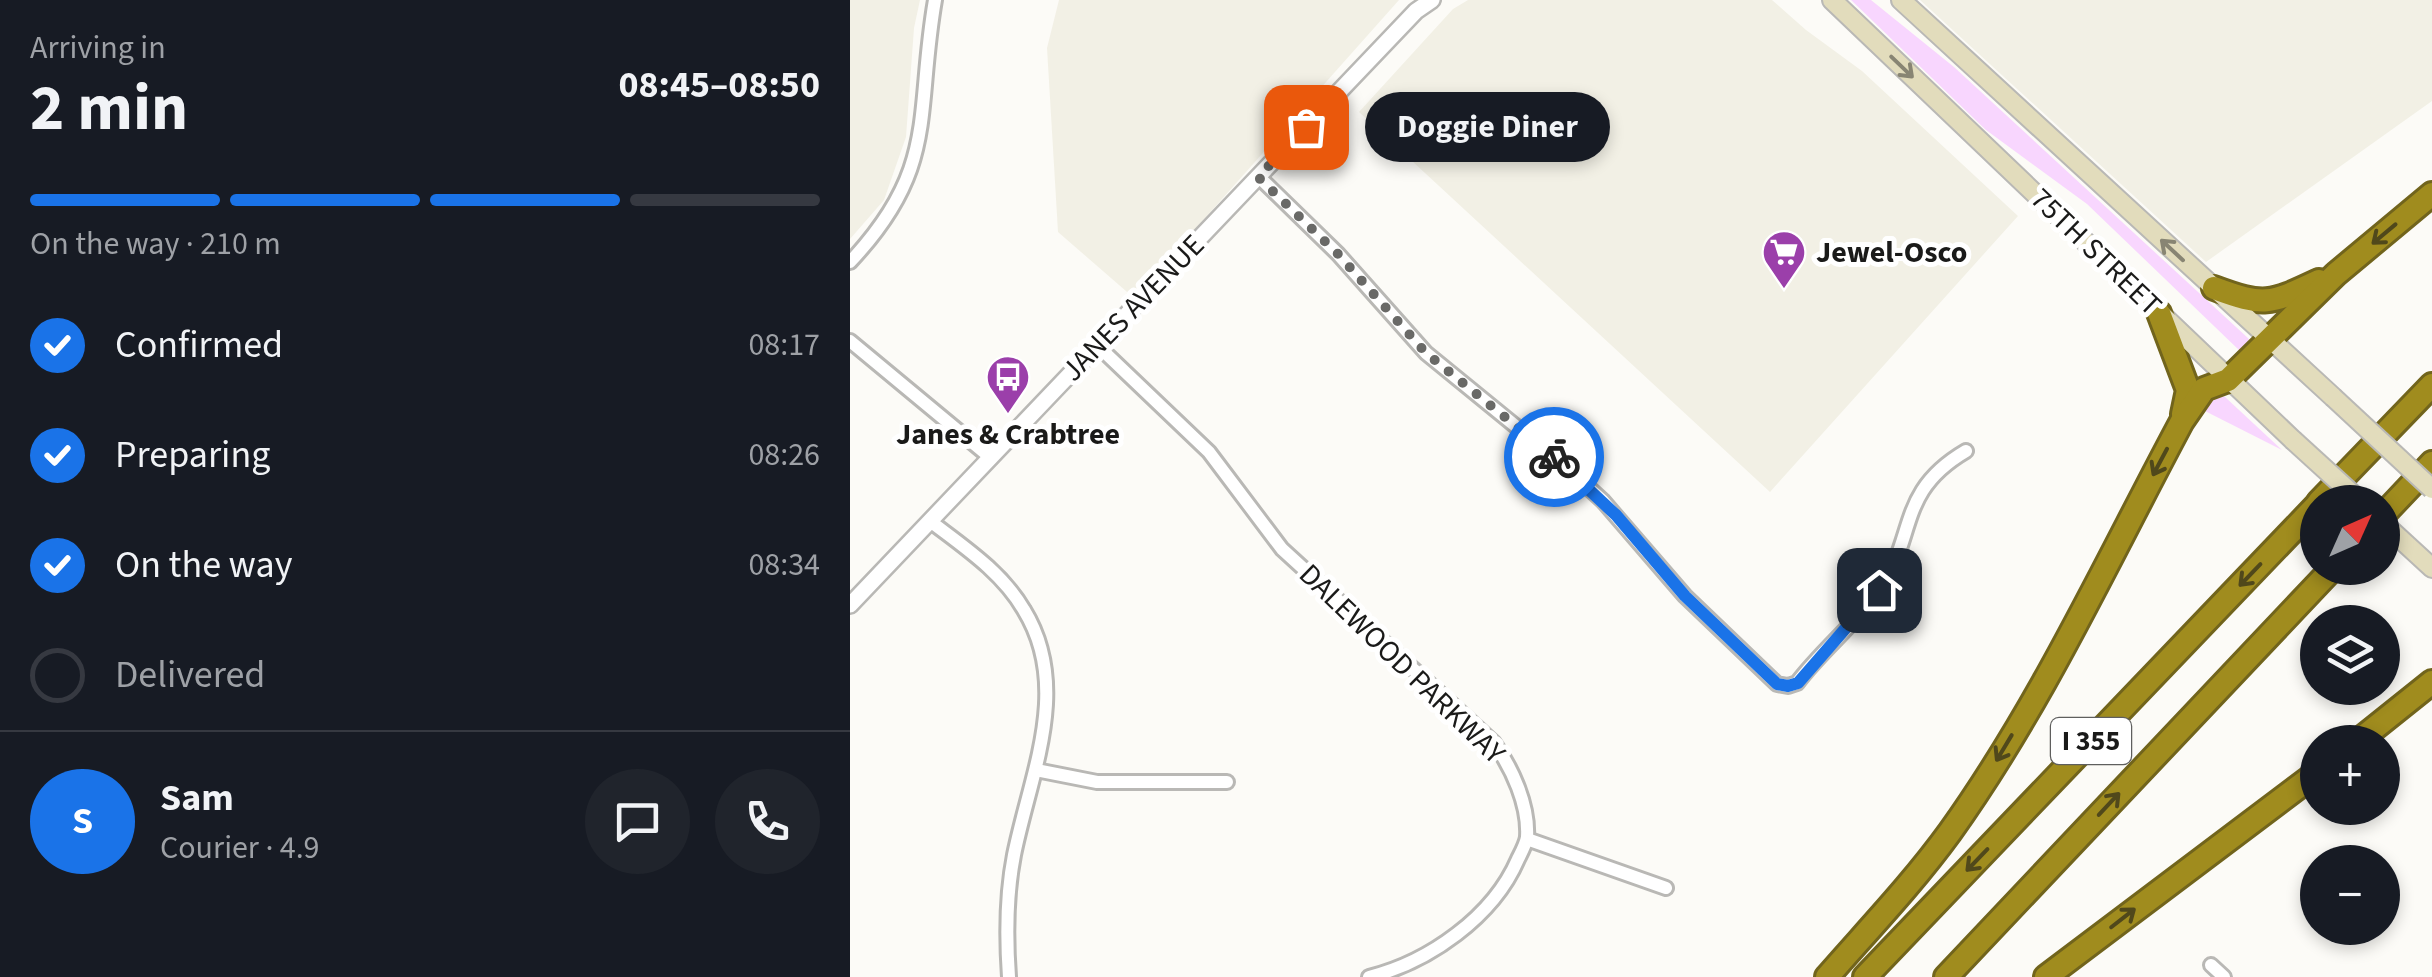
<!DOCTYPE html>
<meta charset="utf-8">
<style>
body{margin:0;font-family:"Source Sans 3",sans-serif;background:#20242c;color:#f1f3f6;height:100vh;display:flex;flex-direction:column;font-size:38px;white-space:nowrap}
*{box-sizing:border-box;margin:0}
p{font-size:32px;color:#9ea1a6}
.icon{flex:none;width:55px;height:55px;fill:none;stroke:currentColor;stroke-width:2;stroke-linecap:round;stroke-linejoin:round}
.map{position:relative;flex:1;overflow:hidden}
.side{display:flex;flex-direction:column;background:#171b24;width:850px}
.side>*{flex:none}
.needle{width:65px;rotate:45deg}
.buttons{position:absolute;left:1450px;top:485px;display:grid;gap:20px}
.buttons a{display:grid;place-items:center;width:100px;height:100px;border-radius:50%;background:#171b24;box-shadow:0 5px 15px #0003;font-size:50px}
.pin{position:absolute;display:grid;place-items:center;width:85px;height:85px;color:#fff;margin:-42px;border-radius:20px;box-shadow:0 5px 15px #0006}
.courier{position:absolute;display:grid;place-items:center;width:100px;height:100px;margin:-50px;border:8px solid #1a73e8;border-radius:50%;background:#fff;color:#222;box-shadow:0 2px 12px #0007}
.bubble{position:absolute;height:70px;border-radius:35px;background:#171b24;box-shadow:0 5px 15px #0003;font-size:32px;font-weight:700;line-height:70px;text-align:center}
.headline em{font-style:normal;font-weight:700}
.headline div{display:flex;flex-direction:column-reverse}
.headline{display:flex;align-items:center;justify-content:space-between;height:170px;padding:0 30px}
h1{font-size:65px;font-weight:700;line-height:75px}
.bar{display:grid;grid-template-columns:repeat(4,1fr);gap:15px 10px;align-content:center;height:120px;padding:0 30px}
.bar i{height:12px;border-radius:8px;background:#363941}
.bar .active{background:#1a73e8}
.bar p{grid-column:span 4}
.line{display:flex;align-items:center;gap:25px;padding:0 30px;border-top:2px solid #363941}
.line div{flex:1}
.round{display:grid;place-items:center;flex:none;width:105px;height:105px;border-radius:52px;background:#20242c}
ol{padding:0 30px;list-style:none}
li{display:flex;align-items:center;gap:30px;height:110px}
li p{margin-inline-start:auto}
li .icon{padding:10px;border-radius:50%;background:#1a73e8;color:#fff;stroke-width:4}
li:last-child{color:#9ea1a6}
li i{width:55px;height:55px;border:5px solid #363941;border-radius:50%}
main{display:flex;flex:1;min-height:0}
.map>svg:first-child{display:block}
.built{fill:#f2f0e5}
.green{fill:#f8d6fe}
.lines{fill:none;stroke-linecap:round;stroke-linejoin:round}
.minor-casing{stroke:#b9b8b5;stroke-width:18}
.tertiary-casing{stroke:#b9b8b5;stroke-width:20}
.secondary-casing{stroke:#b9b8b5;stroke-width:22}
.motorway-casing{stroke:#71641c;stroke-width:28}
.minor{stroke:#fff;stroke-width:12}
.tertiary{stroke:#fff;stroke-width:15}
.secondary{stroke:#e2dcbc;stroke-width:18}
.motorway{stroke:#a08c1e;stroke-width:22}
.secondary-bridge-casing{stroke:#b9b8b5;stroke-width:22;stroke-linecap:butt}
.secondary-bridge{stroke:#e2dcbc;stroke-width:18}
.oneway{stroke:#888573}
.oneway2{stroke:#50481b}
.done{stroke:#696967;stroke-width:10;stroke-dasharray:0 18}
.route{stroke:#1a73e8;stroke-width:12}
.labels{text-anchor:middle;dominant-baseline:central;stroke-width:10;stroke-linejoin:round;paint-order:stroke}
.shield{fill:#fff;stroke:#5f5f5e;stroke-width:2.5}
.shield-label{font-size:28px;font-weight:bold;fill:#1a1a19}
.poi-label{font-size:30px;font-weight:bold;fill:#1a1a19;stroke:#fff;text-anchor:start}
.street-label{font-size:30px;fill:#1a1a19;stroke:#fff}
</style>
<main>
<section class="side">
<div class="headline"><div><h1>2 min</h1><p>Arriving in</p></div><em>08:45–08:50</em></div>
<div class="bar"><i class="active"></i><i class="active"></i><i class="active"></i><i></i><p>On the way · 210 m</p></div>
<ol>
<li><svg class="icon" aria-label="check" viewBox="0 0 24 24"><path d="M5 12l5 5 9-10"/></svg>Confirmed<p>08:17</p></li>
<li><svg class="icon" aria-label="check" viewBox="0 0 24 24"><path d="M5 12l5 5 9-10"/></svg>Preparing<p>08:26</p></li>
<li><svg class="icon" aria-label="check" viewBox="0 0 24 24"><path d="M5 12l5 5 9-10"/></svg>On the way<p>08:34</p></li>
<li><i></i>Delivered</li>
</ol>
<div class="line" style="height:180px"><b class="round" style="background:#1a73e8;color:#fff">S</b><div><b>Sam</b><p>Courier · 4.9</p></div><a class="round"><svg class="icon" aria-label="chat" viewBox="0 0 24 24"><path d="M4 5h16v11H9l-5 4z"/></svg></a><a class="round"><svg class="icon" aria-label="phone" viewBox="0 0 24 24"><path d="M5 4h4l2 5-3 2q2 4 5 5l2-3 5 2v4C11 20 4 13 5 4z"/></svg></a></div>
</section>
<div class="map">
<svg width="1582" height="977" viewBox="0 0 1582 977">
<rect width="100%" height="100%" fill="#fcfbf7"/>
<!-- built -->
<g class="built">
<polygon points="0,0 70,0 64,28 56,137 34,200 0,239"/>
<polygon points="209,0 549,0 284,298 208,232 197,48"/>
<polygon points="618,0 922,0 956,30 1012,71 1168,216 920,492 509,112 603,9"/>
<polygon points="1070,0 1582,0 1582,101 1356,262"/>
</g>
<!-- green -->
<g class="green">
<polygon points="1001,0 1021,0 1104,67 1399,339 1394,350 1390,351 1237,204 1136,130"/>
<polygon points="1367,394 1375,397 1432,450 1349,408"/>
</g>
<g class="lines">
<!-- minor casing -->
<g class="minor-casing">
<g id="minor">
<path d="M409 177 488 254 576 353 717 468 753 501 835 596 927 684 938 686 947 683C972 650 1005 624 1029 591 1067 537 1046 492 1116 451"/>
<path d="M0 262C89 167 65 115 85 0"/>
<polyline points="0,341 141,458"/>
<path d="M248 346 359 452 432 549 644 743C662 768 679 805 677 837 676 844 671 853 668 859 643 917 579 962 519 977"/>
<path d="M80 521C114 547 152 572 174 610 222 688 180 775 164 855 156 896 156 935 159 977"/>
<polyline points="186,770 247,782 377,782"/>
<polyline points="677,839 816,888"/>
<polyline points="1361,965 1374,977"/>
</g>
</g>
<!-- tertiary casing -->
<g class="tertiary-casing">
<polyline id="tertiary" points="0,605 566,11 582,0"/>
</g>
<!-- secondary casing -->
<g class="secondary-casing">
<g id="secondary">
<polyline points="982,0 1443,440"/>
<polyline points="1051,0 1483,397"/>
<polyline points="1532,522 1582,568"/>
</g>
</g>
<!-- motorway casing -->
<g class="motorway-casing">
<g id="motorway">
<path d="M1364 288C1415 307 1420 304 1469 281"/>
<polyline points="1309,313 1338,390 1333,414"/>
<polyline points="1469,502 1582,385"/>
<polyline points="1532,516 1582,463"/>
<polyline points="1507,742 1582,682"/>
<path d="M977 977C1018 930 1063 883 1100 832 1191 705 1258 559 1332 421L1354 389 1378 380 1486 274 1582 194"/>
<polyline points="1015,977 1468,504"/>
<polyline points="1096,977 1483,568"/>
<polyline points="1196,977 1468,772"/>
</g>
</g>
<!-- minor -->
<use href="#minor" class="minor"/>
<!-- tertiary -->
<use href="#tertiary" class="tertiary"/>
<!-- secondary -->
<use href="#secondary" class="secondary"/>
<!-- motorway -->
<use href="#motorway" class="motorway"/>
<!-- secondary-bridge casing -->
<g class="secondary-bridge-casing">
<g id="secondary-bridge">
<polyline points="1483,397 1582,489"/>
<polyline points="1443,440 1511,502"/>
</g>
</g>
<!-- secondary-bridge -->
<use href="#secondary-bridge" class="secondary-bridge"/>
</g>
<!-- one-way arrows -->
<defs><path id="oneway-shaft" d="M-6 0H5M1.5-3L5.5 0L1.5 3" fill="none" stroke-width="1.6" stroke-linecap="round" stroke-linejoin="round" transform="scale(2.5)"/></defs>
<g class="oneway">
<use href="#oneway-shaft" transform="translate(1052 67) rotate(44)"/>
<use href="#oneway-shaft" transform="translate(1322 250) rotate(-137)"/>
</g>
<g class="oneway2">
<use href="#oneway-shaft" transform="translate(1534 234) rotate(140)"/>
<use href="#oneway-shaft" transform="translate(1310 462) rotate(118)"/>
<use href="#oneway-shaft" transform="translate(1400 575) rotate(134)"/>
<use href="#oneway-shaft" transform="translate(1154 748) rotate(121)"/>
<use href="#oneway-shaft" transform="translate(1259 804) rotate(-47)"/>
<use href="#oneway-shaft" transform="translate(1127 860) rotate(134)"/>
<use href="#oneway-shaft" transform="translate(1273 918) rotate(-38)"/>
</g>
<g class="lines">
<!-- done -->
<polyline class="done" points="456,127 408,177 488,254 576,353 704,457"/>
<!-- route -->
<polyline class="route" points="704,457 766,515 835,596 927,684 938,686 948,683 1029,590"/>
</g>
<!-- icons -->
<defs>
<g id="supermarket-pin" transform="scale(2.25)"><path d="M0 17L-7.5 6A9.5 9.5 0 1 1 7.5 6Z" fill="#9b3faa" stroke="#fff"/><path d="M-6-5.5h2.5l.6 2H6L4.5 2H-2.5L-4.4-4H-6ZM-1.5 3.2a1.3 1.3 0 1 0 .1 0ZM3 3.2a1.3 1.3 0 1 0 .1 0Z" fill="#fff"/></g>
<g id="bus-pin" transform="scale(2.25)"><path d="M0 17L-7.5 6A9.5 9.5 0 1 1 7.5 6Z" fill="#9b3faa" stroke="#fff"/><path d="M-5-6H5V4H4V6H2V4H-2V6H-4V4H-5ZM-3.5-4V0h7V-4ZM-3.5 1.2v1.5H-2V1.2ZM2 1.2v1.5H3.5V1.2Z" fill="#fff"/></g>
</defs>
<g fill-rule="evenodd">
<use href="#supermarket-pin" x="934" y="252"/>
<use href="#bus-pin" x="158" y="377"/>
</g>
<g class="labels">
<!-- shield labels -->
<rect class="shield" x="1201" y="718" width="80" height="46" rx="8"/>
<g class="shield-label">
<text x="1241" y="741">I 355</text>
</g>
<!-- poi labels -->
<g class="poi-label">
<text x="966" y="252">Jewel-Osco</text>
<text x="158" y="434" text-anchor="middle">Janes &amp; Crabtree</text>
</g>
<!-- street labels -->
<g class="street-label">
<text transform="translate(1246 252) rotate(44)">75TH STREET</text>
<text transform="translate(283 308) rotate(-46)">JANES AVENUE</text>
<text transform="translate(552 664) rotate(44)">DALEWOOD PARKWAY</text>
</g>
</g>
</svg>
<div class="buttons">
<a><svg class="needle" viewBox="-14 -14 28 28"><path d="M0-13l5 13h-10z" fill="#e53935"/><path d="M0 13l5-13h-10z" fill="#9ea1a6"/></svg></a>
<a><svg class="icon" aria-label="layers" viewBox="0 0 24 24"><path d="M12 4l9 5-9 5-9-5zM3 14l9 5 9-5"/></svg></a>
<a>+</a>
<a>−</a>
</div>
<div class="pin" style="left:456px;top:127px;background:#ea580c"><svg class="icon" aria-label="bag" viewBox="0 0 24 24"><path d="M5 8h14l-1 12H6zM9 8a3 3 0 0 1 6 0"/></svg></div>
<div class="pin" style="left:1029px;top:590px;background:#1f2937"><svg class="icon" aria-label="home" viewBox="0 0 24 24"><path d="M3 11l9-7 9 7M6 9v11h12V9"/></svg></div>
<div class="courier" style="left:704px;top:457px"><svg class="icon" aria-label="bike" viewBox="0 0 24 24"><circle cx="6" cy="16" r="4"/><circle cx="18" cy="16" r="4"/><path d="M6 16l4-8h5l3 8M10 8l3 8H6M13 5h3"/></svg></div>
<div class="bubble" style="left:515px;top:92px;width:245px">Doggie Diner</div>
</div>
</main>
